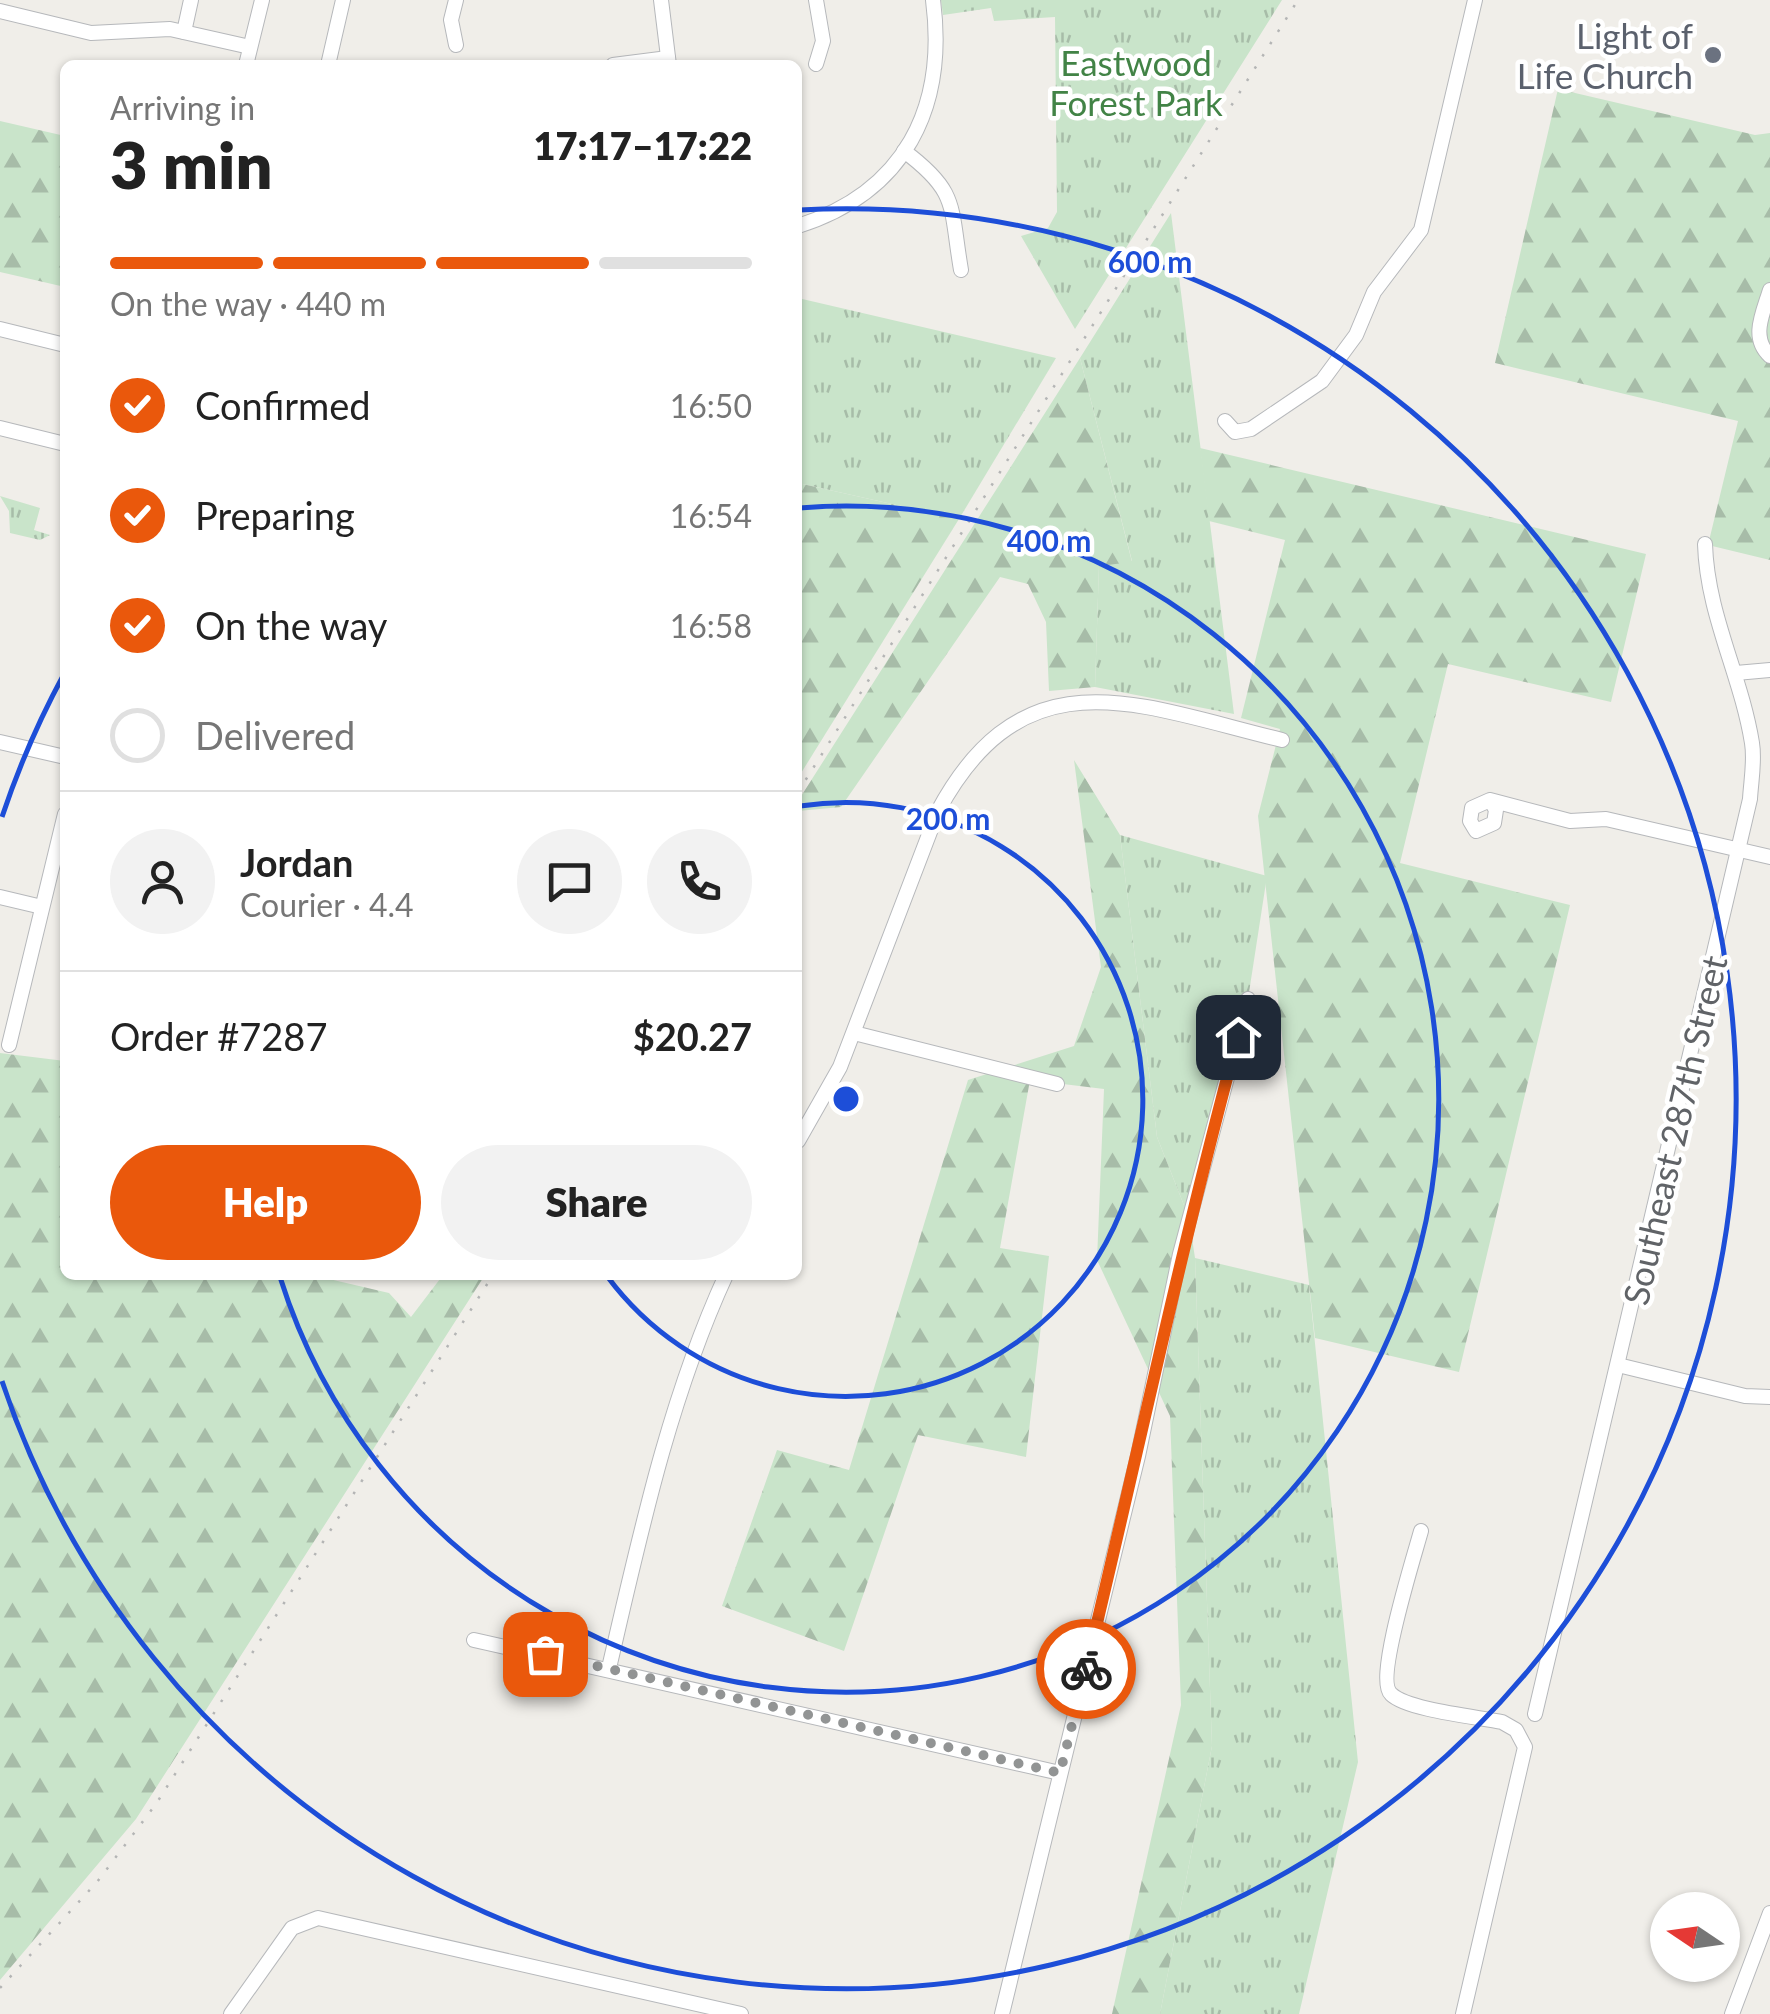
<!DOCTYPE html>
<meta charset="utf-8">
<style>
body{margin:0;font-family:Lato,sans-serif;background:#f2f2f2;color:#222;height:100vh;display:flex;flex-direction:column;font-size:38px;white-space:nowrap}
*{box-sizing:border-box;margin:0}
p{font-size:32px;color:#767676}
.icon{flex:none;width:55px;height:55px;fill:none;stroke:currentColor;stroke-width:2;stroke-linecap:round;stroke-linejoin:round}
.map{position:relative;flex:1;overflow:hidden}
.details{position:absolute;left:60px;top:60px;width:742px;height:1220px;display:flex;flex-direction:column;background:#fff;border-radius:15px;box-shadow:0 2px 8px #0004}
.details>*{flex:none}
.needle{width:65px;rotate:283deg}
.buttons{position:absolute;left:1650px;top:1892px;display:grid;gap:20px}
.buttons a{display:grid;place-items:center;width:90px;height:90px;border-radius:50%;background:#fff;box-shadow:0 2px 8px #0004;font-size:50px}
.pin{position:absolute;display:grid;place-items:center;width:85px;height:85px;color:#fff;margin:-42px;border-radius:20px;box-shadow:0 5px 15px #0006}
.courier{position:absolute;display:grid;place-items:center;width:100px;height:100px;margin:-50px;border:8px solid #ea580c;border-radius:50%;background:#fff;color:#222;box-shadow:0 2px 12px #0007}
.headline em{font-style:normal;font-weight:800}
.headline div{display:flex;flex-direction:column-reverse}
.headline{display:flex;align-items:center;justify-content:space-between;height:170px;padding:0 50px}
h1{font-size:65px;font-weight:800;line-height:75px}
.bar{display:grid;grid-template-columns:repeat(4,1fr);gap:15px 10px;align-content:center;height:120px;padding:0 50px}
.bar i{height:12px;border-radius:8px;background:#e0e0e0}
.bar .selected{background:#ea580c}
.bar p{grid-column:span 4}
.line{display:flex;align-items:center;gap:25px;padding:0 50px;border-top:2px solid #e0e0e0}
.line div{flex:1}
.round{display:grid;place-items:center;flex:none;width:105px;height:105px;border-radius:52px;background:#f2f2f2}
ol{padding:0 50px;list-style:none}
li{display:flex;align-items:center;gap:30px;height:110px}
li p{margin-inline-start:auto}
li .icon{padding:10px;border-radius:50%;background:#ea580c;color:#fff;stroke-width:4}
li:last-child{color:#767676}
li i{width:55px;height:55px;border:5px solid #e0e0e0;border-radius:50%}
.cta{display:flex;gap:20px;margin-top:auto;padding:20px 50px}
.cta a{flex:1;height:115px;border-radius:60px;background:#ea580c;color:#fff;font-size:40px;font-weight:800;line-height:115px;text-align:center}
.cta a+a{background:#f2f2f2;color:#222}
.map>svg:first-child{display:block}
.grass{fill:url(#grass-tufts)}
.forest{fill:url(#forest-firs)}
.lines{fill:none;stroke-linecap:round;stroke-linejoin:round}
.minor-casing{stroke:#b6b8bb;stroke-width:16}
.minor{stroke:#fff;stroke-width:14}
.rail{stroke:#b4b5b5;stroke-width:2.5;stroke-dasharray:2.5 12;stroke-linecap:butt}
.done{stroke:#929494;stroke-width:10;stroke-dasharray:0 18}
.route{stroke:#ea580c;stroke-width:12}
.ring{fill:none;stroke:#1d4ed8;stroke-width:5}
.worship-dot{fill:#6b7280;stroke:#fff;stroke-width:4}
.labels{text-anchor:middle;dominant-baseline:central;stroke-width:9;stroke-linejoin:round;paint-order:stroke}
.worship-label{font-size:35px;fill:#5b616d;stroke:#fff;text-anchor:end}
.park-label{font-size:35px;fill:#428346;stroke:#fff}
.street-label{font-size:35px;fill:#606367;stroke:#fff}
.centre{fill:#1d4ed8;stroke:#fff;stroke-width:5}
.ring-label{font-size:30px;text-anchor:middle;font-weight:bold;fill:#1d4ed8;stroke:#fff;stroke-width:9;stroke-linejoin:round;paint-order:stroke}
</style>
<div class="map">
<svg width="1770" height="2014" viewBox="0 0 1770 2014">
<defs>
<pattern id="grass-tufts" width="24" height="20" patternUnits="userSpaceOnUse" patternTransform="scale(2.5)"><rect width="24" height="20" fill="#c9e4ca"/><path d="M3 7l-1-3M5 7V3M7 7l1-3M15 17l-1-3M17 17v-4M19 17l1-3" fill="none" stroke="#a7bca8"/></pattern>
<pattern id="forest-firs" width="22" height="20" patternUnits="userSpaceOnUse" patternTransform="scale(2.5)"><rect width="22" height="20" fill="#c9e4ca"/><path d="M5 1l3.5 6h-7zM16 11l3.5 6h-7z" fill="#a7bca8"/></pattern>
</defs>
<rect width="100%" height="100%" fill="#f0eee9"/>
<!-- grass -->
<g class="grass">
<polygon points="941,0 1282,0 1075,329 1021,236 1048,228 1057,212 1055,17 994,21 991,8 943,15"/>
<polygon points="1171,213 1234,714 1095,687 1099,565 1132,561 1080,358"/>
<polygon points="798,298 1056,358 959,519 798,483"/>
<polygon points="0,496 40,508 34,530 50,535 40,540 10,533 9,511"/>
<polygon points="1120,835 1267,876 1248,999 1189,1218 1157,1137"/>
<polygon points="1195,1258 1309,1285 1358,1762 1299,2014 1160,2014 1212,1746"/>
</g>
<!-- forest -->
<g class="forest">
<polygon points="1558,89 1755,135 1770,133 1770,560 1708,545 1738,421 1495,363"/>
<polygon points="0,121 65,136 65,287 0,272"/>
<polygon points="1080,358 1132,562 1099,566 1095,687 1049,691 1046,622 1028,584 1000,577 841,807 798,811 798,801"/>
<polygon points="1200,448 1646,554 1611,702 1448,664 1400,863 1570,905 1459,1372 1315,1338 1258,816 1280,729 1241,718 1285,540 1209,521"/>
<polygon points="798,483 959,519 798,778"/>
<polygon points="1074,760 1120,835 1157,1137 1189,1218 1195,1258 1212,1746 1160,2014 1112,2014 1181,1705 1170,1416 1097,1260 1104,1089 1030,1080 1000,1248 1049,1256 1026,1457 918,1435 844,1651 722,1606 777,1450 849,1470 968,1080 1074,1046 1101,967"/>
<polygon points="0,1053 65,1061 65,1275 312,1275 389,1293 411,1317 443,1275 485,1275 136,1819 0,1980"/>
</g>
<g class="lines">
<!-- minor casing -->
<g class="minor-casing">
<g id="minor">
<polyline points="456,0 451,20 456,45"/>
<polyline points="661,0 669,65"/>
<polyline points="0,11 91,33 170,29 250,47"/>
<polyline points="184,32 191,0"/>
<polyline points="816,64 823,41 816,0"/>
<polyline points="246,65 262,0"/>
<polyline points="328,65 343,0"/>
<polyline points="613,65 668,58"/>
<path d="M904 151C959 192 950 206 961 270"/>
<path d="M798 226C905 192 947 108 933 0"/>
<path d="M1770 290C1763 313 1750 338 1770 356"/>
<polyline points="0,329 65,345"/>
<polyline points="1225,421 1235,432 1251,429 1322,381 1356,335 1374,292 1421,230 1475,0"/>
<polyline points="0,428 65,444"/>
<polyline points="1736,673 1770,670"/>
<polyline points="0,742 65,757"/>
<polyline points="1490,800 1496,810 1494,823 1476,831 1470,821 1472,808 1490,800 1570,821 1606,819 1770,857"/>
<polyline points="0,897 42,907"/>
<polyline points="854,1033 1057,1084"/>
<polyline points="9,1045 65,814"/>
<path d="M798 1141 840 1067 938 811C1025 650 1140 706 1282 740"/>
<polyline points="1618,1365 1745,1396 1770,1397"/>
<path d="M1421 1531C1414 1557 1375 1679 1391 1694 1407 1710 1478 1717 1502 1722L1516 1730 1525 1747 1463 2014"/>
<polyline points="474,1640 1060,1773"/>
<path d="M609 1668C640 1535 669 1399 726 1275"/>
<path d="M1535 1714 1750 799C1751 781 1755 761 1752 743 1741 675 1707 614 1705 544"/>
<polyline points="231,2014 292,1928 318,1918 741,2014"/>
<polyline points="1002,2014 1138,1456 1180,1254 1248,999"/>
<polyline points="1732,2014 1770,1913"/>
</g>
</g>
<!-- minor -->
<use href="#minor" class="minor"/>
<!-- rail -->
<g class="rail">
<polyline points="798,792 1298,0"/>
<polyline points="0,1988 97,1882 156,1804 493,1275"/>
</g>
</g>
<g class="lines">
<!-- done -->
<polyline class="done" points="545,1654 1060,1773 1086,1669"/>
<!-- route -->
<path class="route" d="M1086 1669C1137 1458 1181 1247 1238 1037"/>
</g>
<!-- distance rings -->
<g class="ring">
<path d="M800 806A297 297 0 1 1 607 1276"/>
<path d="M799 508A593 593 0 1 1 280 1277"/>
<path d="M2 817A890 890 0 0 1 64 674M799 210A890 890 0 1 1 2 1381"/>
</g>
<!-- markers -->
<circle class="worship-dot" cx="1713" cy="55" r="10"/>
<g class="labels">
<!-- worship labels -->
<g class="worship-label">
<text x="1693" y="35">Light of<tspan x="1693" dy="40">Life Church</tspan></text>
</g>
<!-- park labels -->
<g class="park-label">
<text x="1136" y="62">Eastwood<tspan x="1136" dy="40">Forest Park</tspan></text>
</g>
<!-- street labels -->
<g class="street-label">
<text transform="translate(1674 1130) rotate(-77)">Southeast 287th Street</text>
</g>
</g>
<circle cx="846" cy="1099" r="15" class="centre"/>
<g class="ring-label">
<text x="1150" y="273">600 m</text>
<text x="1049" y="552">400 m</text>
<text x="948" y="830">200 m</text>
</g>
</svg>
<div class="buttons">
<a><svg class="needle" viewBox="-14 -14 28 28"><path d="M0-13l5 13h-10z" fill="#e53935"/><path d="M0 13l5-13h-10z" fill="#767676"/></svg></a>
</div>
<div class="pin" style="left:545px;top:1654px;background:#ea580c"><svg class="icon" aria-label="bag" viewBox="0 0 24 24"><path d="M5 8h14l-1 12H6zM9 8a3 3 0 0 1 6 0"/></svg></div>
<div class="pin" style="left:1238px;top:1037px;background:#1f2937"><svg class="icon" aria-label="home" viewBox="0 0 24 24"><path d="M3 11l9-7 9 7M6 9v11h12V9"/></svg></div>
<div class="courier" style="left:1086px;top:1669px"><svg class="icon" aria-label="bike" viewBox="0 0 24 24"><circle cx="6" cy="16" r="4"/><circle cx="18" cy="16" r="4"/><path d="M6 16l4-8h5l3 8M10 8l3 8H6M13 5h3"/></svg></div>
<section class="details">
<div class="headline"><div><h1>3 min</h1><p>Arriving in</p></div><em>17:17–17:22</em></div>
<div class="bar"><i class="selected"></i><i class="selected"></i><i class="selected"></i><i></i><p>On the way · 440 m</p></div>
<ol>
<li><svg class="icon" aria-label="check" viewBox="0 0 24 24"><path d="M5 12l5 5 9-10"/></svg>Confirmed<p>16:50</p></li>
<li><svg class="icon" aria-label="check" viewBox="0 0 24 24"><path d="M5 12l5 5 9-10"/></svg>Preparing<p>16:54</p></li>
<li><svg class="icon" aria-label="check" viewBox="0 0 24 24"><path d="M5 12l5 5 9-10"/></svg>On the way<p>16:58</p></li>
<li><i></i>Delivered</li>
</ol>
<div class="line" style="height:180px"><a class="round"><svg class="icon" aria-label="person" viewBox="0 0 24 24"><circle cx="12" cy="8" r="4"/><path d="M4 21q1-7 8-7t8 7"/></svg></a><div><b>Jordan</b><p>Courier · 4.4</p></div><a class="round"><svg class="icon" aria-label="chat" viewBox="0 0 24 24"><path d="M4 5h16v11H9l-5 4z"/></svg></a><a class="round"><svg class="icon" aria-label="phone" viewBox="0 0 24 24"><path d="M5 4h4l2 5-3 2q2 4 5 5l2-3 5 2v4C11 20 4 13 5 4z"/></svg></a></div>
<div class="line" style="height:130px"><div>Order #7287</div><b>$20.27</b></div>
<div class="cta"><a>Help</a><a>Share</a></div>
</section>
</div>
